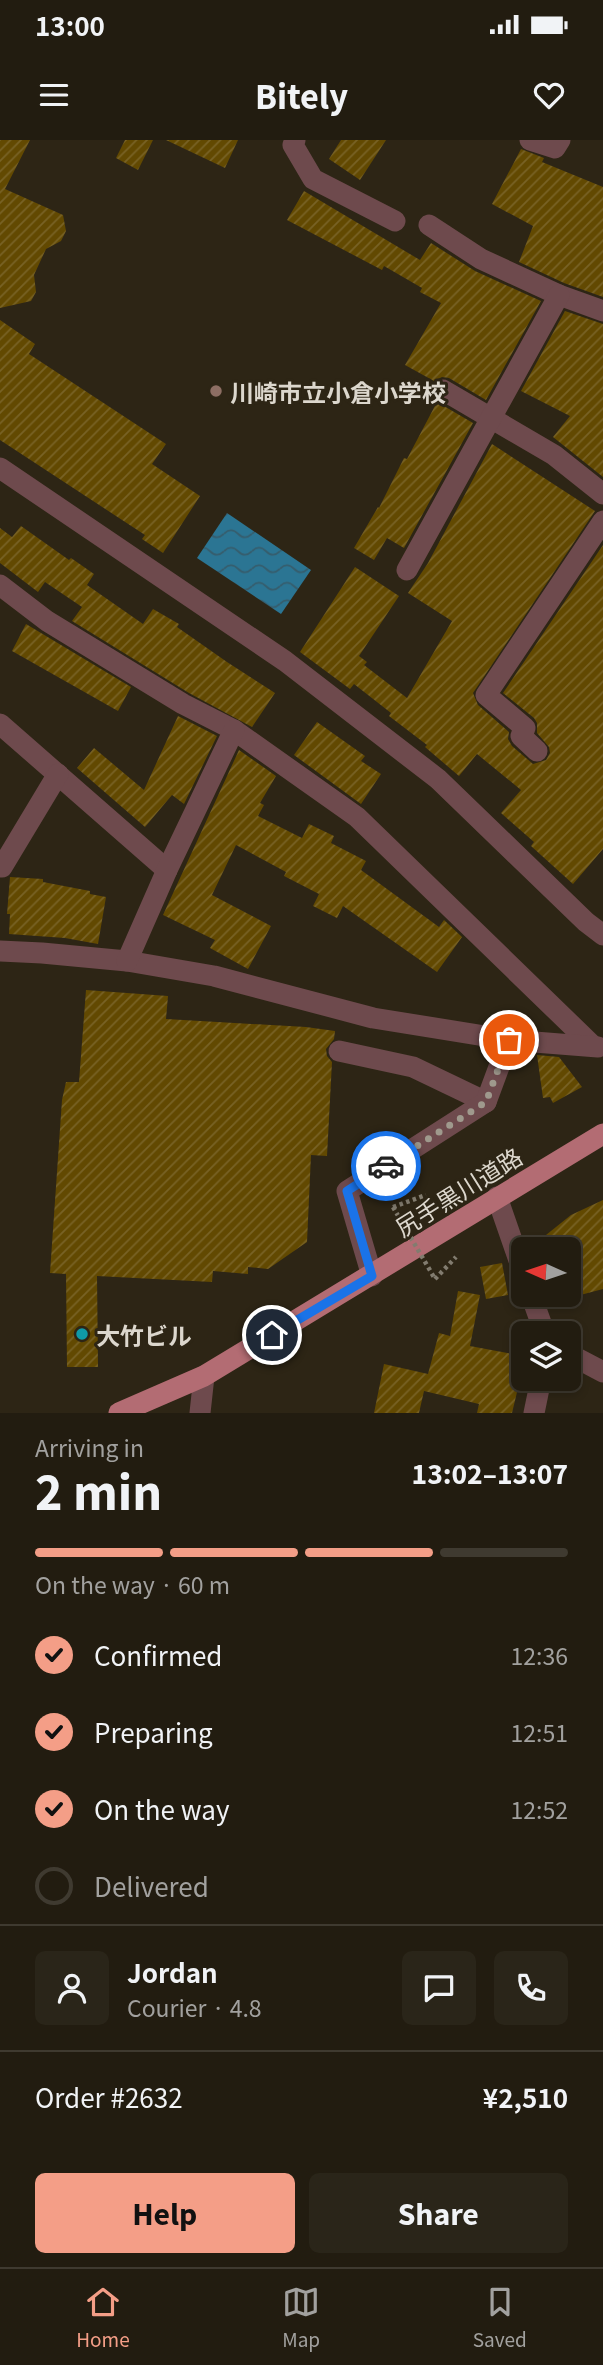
<!DOCTYPE html>
<meta charset="utf-8">
<style>
body{margin:0;font-family:Georgia,"Noto Sans JP",serif;background:#2a2519;color:#f1f3f6;height:100vh;display:flex;flex-direction:column;font-size:26px;white-space:nowrap}
*{box-sizing:border-box;margin:0}
p{font-size:23px;color:#a2a19f}
.icon{flex:none;width:38px;height:38px;fill:none;stroke:currentColor;stroke-width:2;stroke-linecap:round;stroke-linejoin:round}
.map{position:relative;height:1273px;overflow:hidden}
.panel{display:flex;flex-direction:column;background:#221c10;flex:1}
.panel>*{flex:none}
.needle{width:46px;rotate:273deg}
.controls{position:absolute;left:511px;top:1097px;display:grid;gap:14px}
.controls a{display:grid;place-items:center;width:70px;height:70px;border-radius:10px;background:#221c10;box-shadow:0 4px 10px #0003,0 0 0 2px #3f3a30;font-size:35px}
.pin{position:absolute;display:grid;place-items:center;width:60px;height:60px;color:#fff;margin:-30px;border:4px solid #fff;border-radius:50%;box-shadow:0 2px 7px #0007}
.courier{position:absolute;display:grid;place-items:center;width:70px;height:70px;margin:-35px;border:5px solid #1a73e8;border-radius:50%;background:#fff;color:#222;box-shadow:0 2px 9px #0007}
.summary em{font-style:normal;font-weight:800}
.summary div{display:flex;flex-direction:column-reverse}
.summary{display:flex;align-items:center;justify-content:space-between;height:119px;padding:0 35px}
h1{font-size:46px;font-weight:800;line-height:52px}
.bar{display:grid;grid-template-columns:repeat(4,1fr);gap:10px 7px;align-content:center;height:84px;padding:0 35px}
.bar i{height:9px;border-radius:5px;background:#3f3a30}
.bar .current{background:#f49e87}
.bar p{grid-column:span 4}
.line{display:flex;align-items:center;gap:18px;padding:0 35px;border-top:2px solid #3f3a30}
.line div{flex:1}
.round{display:grid;place-items:center;flex:none;width:74px;height:74px;border-radius:10px;background:#2a2519}
ol{padding:0 35px;list-style:none}
li{display:flex;align-items:center;gap:21px;height:77px}
li p{margin-inline-start:auto}
li .icon{padding:7px;border-radius:50%;background:#f49e87;color:#111;stroke-width:4}
li:last-child{color:#a2a19f}
li i{width:38px;height:38px;border:4px solid #3f3a30;border-radius:50%}
.action{display:flex;gap:14px;margin-top:auto;padding:14px 35px}
.action a{flex:1;height:80px;border-radius:10px;background:#f49e87;color:#111;font-size:28px;font-weight:800;line-height:80px;text-align:center}
.action a+a{background:#2a2519;color:#f1f3f6}
.status{display:flex;justify-content:space-between;align-items:center;height:49px;padding:0 35px;background:#221c10;direction:ltr}
.status svg{height:19px;fill:currentColor}
header{display:flex;justify-content:space-between;align-items:center;height:91px;padding:0 35px;background:#221c10;font-size:32px;font-weight:800}
.tabs{display:flex;justify-content:space-around;align-items:center;height:98px;border-top:2px solid #3f3a30;background:#221c10;font-size:19px;color:#a2a19f}
.tabs a{display:grid;justify-items:center;gap:4px}
.tabs .current{color:#f49e87}
.map>svg:first-child{display:block}
.water{fill:url(#water-waves)}
.building{fill:url(#building-hatch)}
.lines{fill:none;stroke-linecap:round;stroke-linejoin:round}
.path{stroke:#827c6f;stroke-width:4.5;stroke-dasharray:3.5 3.5;stroke-linecap:butt}
.minor{stroke:#6e4a4d;stroke-width:21}
.major{stroke:#b36c73;stroke-width:21}
.path-bridge{stroke:#827c6f;stroke-width:4.5;stroke-dasharray:3.5 3.5;stroke-linecap:butt}
.done{stroke:#9f998d;stroke-width:7;stroke-dasharray:0 12.6}
.route{stroke:#1a73e8;stroke-width:9}
.education-dot{fill:#8d6e63;stroke:#2d2515;stroke-width:2.5}
.culture-dot{fill:#0f9aa8;stroke:#2d2515;stroke-width:2.5}
.labels{text-anchor:middle;dominant-baseline:central;stroke-width:6;stroke-linejoin:round;paint-order:stroke}
.poi-label{font-size:24px;font-weight:bold;fill:#dcd7cd;stroke:#2d2515;text-anchor:start}
.street-label{font-size:24px;fill:#dcd7cd;stroke:#2d2515}
</style>
<div class="status"><b>13:00</b><svg viewBox="0 0 49 12"><path d="M0 12V9h3v3zM5 12V6h3v6zM10 12V3h3v9zM15 12V0h3v12zM26 1h20v11H26zM47 4h2v5h-2z"/></svg></div>
<header><svg class="icon" aria-label="menu" viewBox="0 0 24 24"><path d="M4 6h16M4 12h16M4 18h16"/></svg>Bitely<svg class="icon" aria-label="heart" viewBox="0 0 24 24"><path d="M12 20l-8-8c-3-5 5-10 8-4 3-6 11-1 8 4z"/></svg></header>
<div class="map">
<svg width="603" height="1273" viewBox="0 0 603 1273">
<defs>
<pattern id="water-waves" width="16" height="10" patternUnits="userSpaceOnUse" patternTransform="scale(1.75)"><rect width="16" height="10" fill="#2b7593"/><path d="M0 5q4-4 8 0t8 0" fill="none" stroke="#355d6d"/></pattern>
<pattern id="building-hatch" width="6" height="6" patternUnits="userSpaceOnUse" patternTransform="scale(1.75)"><rect width="6" height="6" fill="#624901"/><path d="M-1 1l2-2M0 6l6-6M5 7l2-2" fill="none" stroke="#786225"/></pattern>
</defs>
<rect width="100%" height="100%" fill="#2d2515"/>
<!-- water -->
<polygon class="water" points="227,373 311,430 281,474 197,418"/>
<!-- building -->
<g class="building">
<polygon points="0,0 30,0 5,49 63,75 66,91 61,101 46,109 34,135 36,152 31,161 0,168"/>
<polygon points="125,0 153,0 138,30 116,18"/>
<polygon points="166,0 238,0 225,28"/>
<polygon points="341,0 386,0 360,40 329,19"/>
<polygon points="521,9 544,18 542,22 603,47 603,157 564,143 519,122 533,86 492,64"/>
<polygon points="304,51 420,120 431,103 475,131 541,161 486,260 449,238 442,237 434,241 405,225 441,163 420,152 422,148 384,126 382,130 287,80"/>
<polygon points="565,171 603,184 603,337 553,297 570,276 521,251"/>
<polygon points="0,180 35,204 29,214 166,304 152,324 200,356 163,413 142,399 145,395 0,300"/>
<polygon points="437,262 473,283 404,408 387,398 374,420 354,408 378,367 379,368 404,318 407,319"/>
<polygon points="492,304 595,371 473,553 478,565 509,592 508,599 512,606 533,624 546,620 550,613 549,607 537,593 537,583 534,578 503,553 603,405 603,709 573,744 531,706 534,702 501,673 521,650 477,614 459,636 425,607 427,605 389,576 391,573 354,544 350,549 300,512 355,427 399,456 359,516 367,522 364,525 407,558 452,481 408,453 428,423"/>
<polygon points="21,386 69,420 71,418 94,434 87,445 143,484 153,469 179,484 177,487 227,522 275,553 252,587 189,553 72,481 82,467 45,442 38,452 0,423 0,388 12,397"/>
<polygon points="26,484 131,547 118,571 12,511"/>
<polygon points="178,576 217,596 184,664 172,655 145,687 77,628 94,608 144,650"/>
<polygon points="317,582 365,616 361,621 381,634 361,664 294,615"/>
<polygon points="239,610 276,636 260,663 264,665 258,676 302,698 309,684 334,696 331,703 366,721 361,730 439,787 444,780 462,797 437,832 343,766 337,778 313,766 319,754 284,736 286,732 236,705 212,755 271,786 248,829 210,808 215,800 163,775"/>
<polygon points="10,737 43,739 43,742 90,751 90,754 106,757 98,804 65,798 9,794 10,774 7,774"/>
<polygon points="86,850 168,856 166,879 306,887 335,891 334,899 326,909 327,916 332,922 327,1016 311,1015 307,1102 268,1129 248,1127 248,1134 213,1131 212,1142 97,1136 98,1227 67,1227 66,1134 50,1133 62,960 66,942 79,942"/>
<polygon points="537,915 559,917 582,947 553,963 550,957 543,958"/>
<polygon points="603,1060 603,1149 569,1158 569,1110 550,1110 546,1095 571,1075"/>
<polygon points="502,1123 508,1155 486,1159 480,1127"/>
<polygon points="458,1151 480,1155 470,1206 523,1216 523,1249 518,1248 512,1273 477,1273 479,1264 424,1251 419,1273 374,1273 384,1224 428,1234 439,1193 450,1196"/>
</g>
<g class="lines">
<!-- path -->
<g class="path">
<polyline points="393,1067 426,1055"/>
<polyline points="435,1139 456,1117"/>
</g>
<!-- minor -->
<g class="minor">
<polyline points="295,0 293,5 313,39 395,81"/>
<polyline points="530,0 555,8 560,0"/>
<polyline points="429,85 481,119 559,155 603,171"/>
<polyline points="443,250 554,315 603,354"/>
<polyline points="0,328 285,521 438,639 586,782 603,795"/>
<polyline points="407,430 559,155"/>
<polyline points="0,445 47,481 183,564 234,590 357,677 593,906"/>
<polyline points="0,584 167,730"/>
<polyline points="537,611 521,596 525,588 486,555 603,381"/>
<polyline points="0,727 2,727 58,634"/>
<polyline points="0,811 42,813 127,821 214,836 373,878 509,900 598,907"/>
<polyline points="127,821 167,730 234,590"/>
<polyline points="339,911 413,927 486,962"/>
<polyline points="497,1057 523,1132"/>
<polyline points="372,1136 347,1051 486,962 509,900"/>
<polyline points="531,1155 545,1194"/>
<polyline points="569,1214 603,1232"/>
<polyline points="200,1273 204,1236"/>
<polyline points="534,1273 541,1239"/>
</g>
<!-- major -->
<polyline class="major" points="119,1273 204,1236 603,994"/>
<!-- path-bridge -->
<polyline class="path-bridge" points="393,1067 435,1139"/>
</g>
<g class="lines">
<!-- done -->
<polyline class="done" points="386,1026 486,962 509,900"/>
<!-- route -->
<polyline class="route" points="272,1195 372,1136 347,1051 386,1026"/>
</g>
<!-- markers -->
<circle class="education-dot" cx="216" cy="251" r="7"/>
<circle class="culture-dot" cx="82" cy="1194" r="7"/>
<g class="labels">
<!-- poi labels -->
<g class="poi-label">
<text x="230" y="251">川崎市立小倉小学校</text>
<text x="96" y="1194">大竹ビル</text>
</g>
<!-- street labels -->
<g class="street-label">
<text transform="translate(458 1051) rotate(-32)">尻手黒川道路</text>
</g>
</g>
</svg>
<div class="controls">
<a><svg class="needle" viewBox="-14 -14 28 28"><path d="M0-13l5 13h-10z" fill="#e53935"/><path d="M0 13l5-13h-10z" fill="#a2a19f"/></svg></a>
<a><svg class="icon" aria-label="layers" viewBox="0 0 24 24"><path d="M12 4l9 5-9 5-9-5zM3 14l9 5 9-5"/></svg></a>
</div>
<div class="pin" style="left:509px;top:900px;background:#ea580c"><svg class="icon" aria-label="bag" viewBox="0 0 24 24"><path d="M5 8h14l-1 12H6zM9 8a3 3 0 0 1 6 0"/></svg></div>
<div class="pin" style="left:272px;top:1195px;background:#1f2937"><svg class="icon" aria-label="home" viewBox="0 0 24 24"><path d="M3 11l9-7 9 7M6 9v11h12V9"/></svg></div>
<div class="courier" style="left:386px;top:1026px"><svg class="icon" aria-label="car" viewBox="0 0 24 24"><path d="M5 17H2v-5l4-1 3-4h7l3 4 3 1v5h-3M9 17h6M6 11h13"/><circle cx="7" cy="17" r="2"/><circle cx="17" cy="17" r="2"/></svg></div>
</div>
<section class="panel">
<div class="summary"><div><h1>2 min</h1><p>Arriving in</p></div><em>13:02–13:07</em></div>
<div class="bar"><i class="current"></i><i class="current"></i><i class="current"></i><i></i><p>On the way · 60 m</p></div>
<ol>
<li><svg class="icon" aria-label="check" viewBox="0 0 24 24"><path d="M5 12l5 5 9-10"/></svg>Confirmed<p>12:36</p></li>
<li><svg class="icon" aria-label="check" viewBox="0 0 24 24"><path d="M5 12l5 5 9-10"/></svg>Preparing<p>12:51</p></li>
<li><svg class="icon" aria-label="check" viewBox="0 0 24 24"><path d="M5 12l5 5 9-10"/></svg>On the way<p>12:52</p></li>
<li><i></i>Delivered</li>
</ol>
<div class="line" style="height:126px"><a class="round"><svg class="icon" aria-label="person" viewBox="0 0 24 24"><circle cx="12" cy="8" r="4"/><path d="M4 21q1-7 8-7t8 7"/></svg></a><div><b>Jordan</b><p>Courier · 4.8</p></div><a class="round"><svg class="icon" aria-label="chat" viewBox="0 0 24 24"><path d="M4 5h16v11H9l-5 4z"/></svg></a><a class="round"><svg class="icon" aria-label="phone" viewBox="0 0 24 24"><path d="M5 4h4l2 5-3 2q2 4 5 5l2-3 5 2v4C11 20 4 13 5 4z"/></svg></a></div>
<div class="line" style="height:91px"><div>Order #2632</div><b>¥2,510</b></div>
<div class="action"><a>Help</a><a>Share</a></div>
</section>
<nav class="tabs">
<a class="current"><svg class="icon" aria-label="home" viewBox="0 0 24 24"><path d="M3 11l9-7 9 7M6 9v11h12V9"/></svg>Home</a>
<a><svg class="icon" aria-label="map" viewBox="0 0 24 24"><path d="M3 6l6-2 6 2 6-2v14l-6 2-6-2-6 2zM9 4v14M15 6v14"/></svg>Map</a>
<a><svg class="icon" aria-label="saved" viewBox="0 0 24 24"><path d="M7 4h10v16l-5-4-5 4z"/></svg>Saved</a>
</nav>
